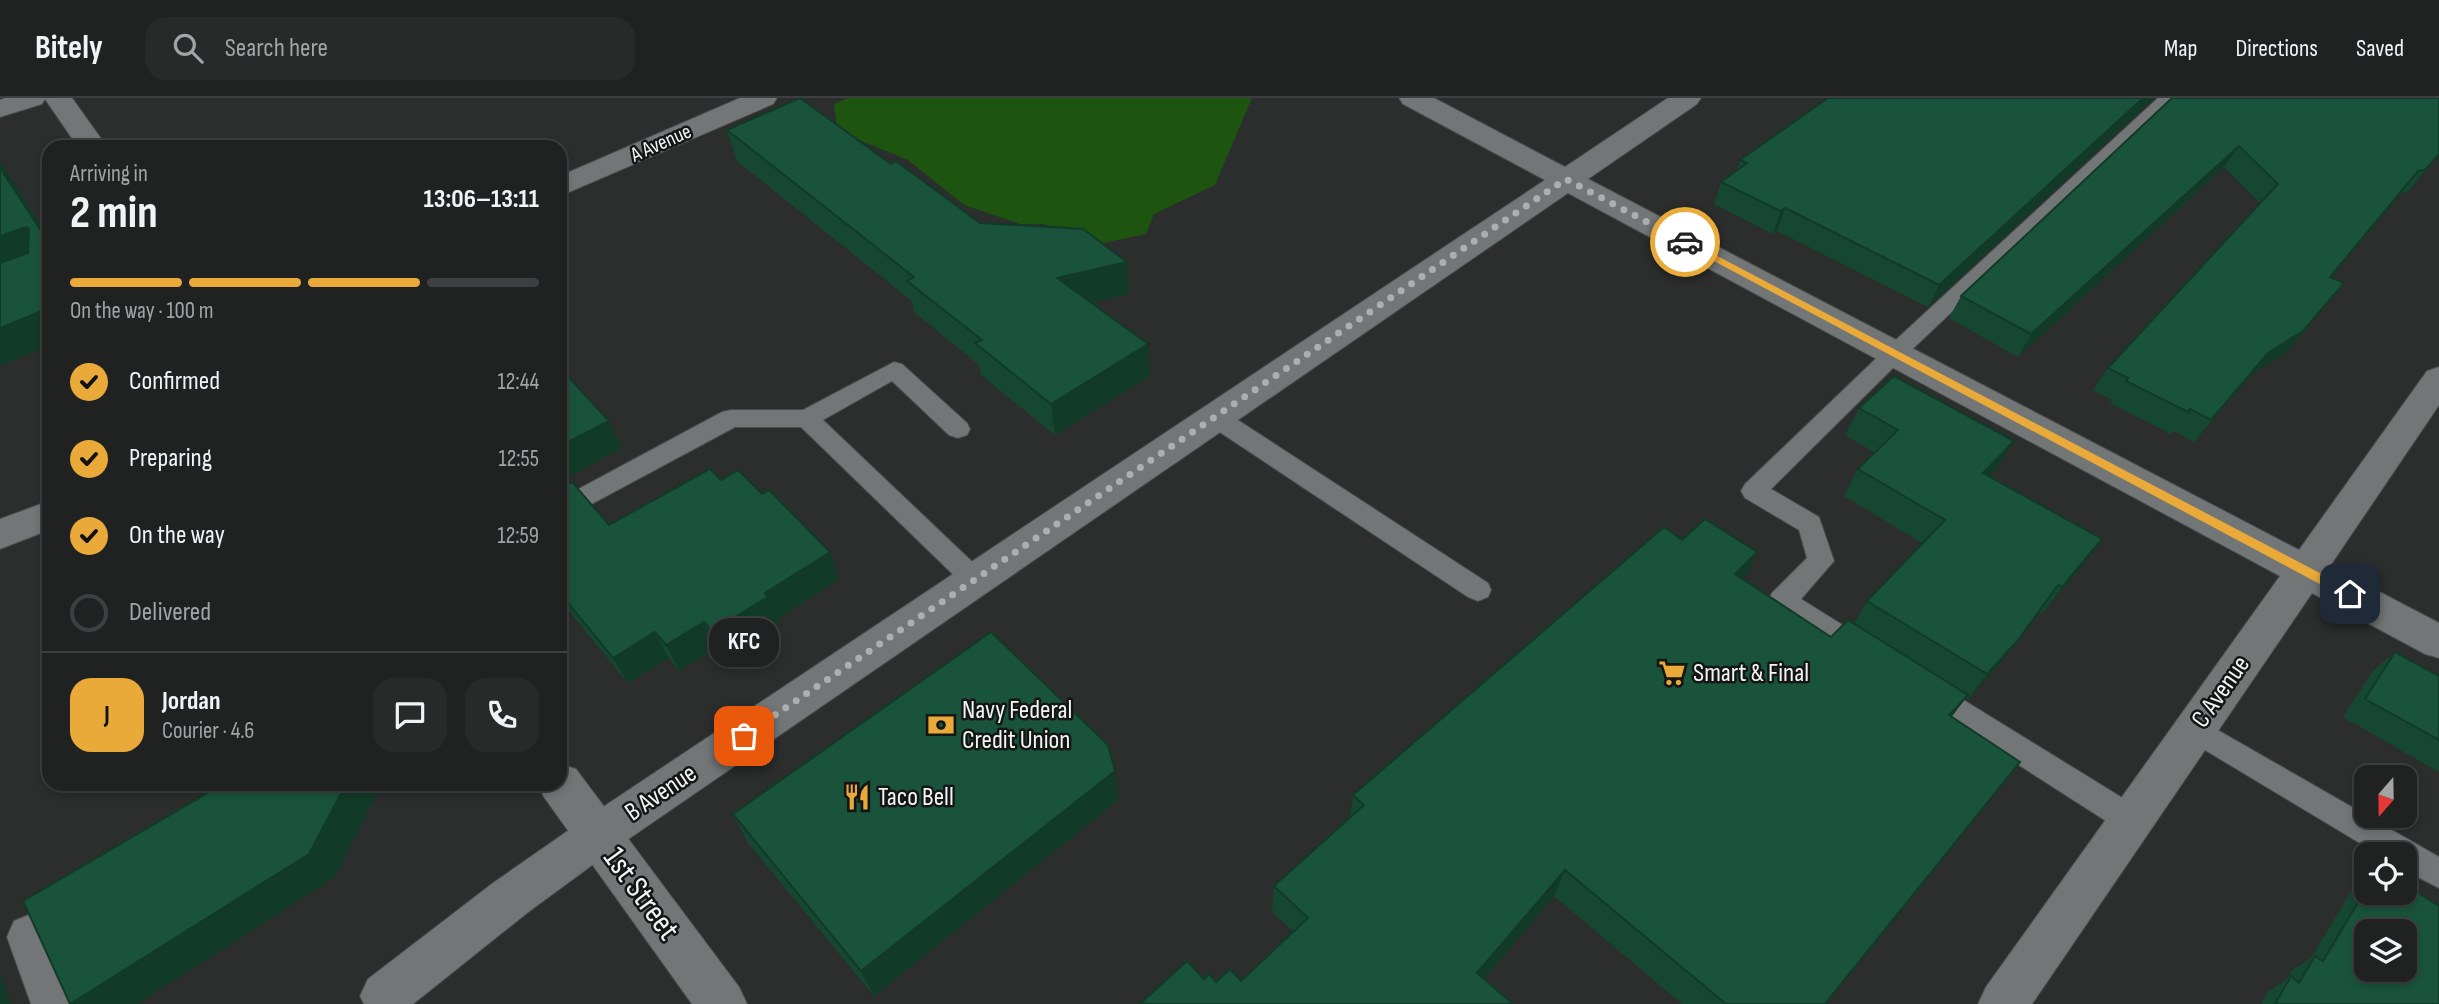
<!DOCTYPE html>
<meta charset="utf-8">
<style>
body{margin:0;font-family:"Sofia Sans Condensed",sans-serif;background:#282a2a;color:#f1f3f6;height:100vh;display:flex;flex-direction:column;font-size:26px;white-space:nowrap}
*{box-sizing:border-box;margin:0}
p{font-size:23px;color:#a2a4a5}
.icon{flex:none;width:38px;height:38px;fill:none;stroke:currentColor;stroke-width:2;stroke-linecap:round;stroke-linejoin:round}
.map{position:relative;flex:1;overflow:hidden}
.panel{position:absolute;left:42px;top:42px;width:525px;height:651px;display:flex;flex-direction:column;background:#202222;border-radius:21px;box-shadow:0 4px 10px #0003,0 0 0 2px #3d3f40}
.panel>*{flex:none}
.needle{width:46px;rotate:200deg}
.buttons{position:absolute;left:2354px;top:667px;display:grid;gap:14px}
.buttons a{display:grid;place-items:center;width:63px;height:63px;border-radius:14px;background:#202222;box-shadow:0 4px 10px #0003,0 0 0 2px #3d3f40;font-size:35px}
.pin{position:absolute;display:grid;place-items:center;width:60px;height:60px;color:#fff;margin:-30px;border-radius:14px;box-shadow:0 4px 10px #0006}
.courier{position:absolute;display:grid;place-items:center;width:70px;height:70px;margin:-35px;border:5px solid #eaaa39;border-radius:50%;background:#fff;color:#222;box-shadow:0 2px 9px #0007}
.bubble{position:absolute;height:49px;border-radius:21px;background:#202222;box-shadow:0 4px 10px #0003,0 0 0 2px #3d3f40;font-size:23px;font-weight:700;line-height:49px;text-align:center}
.headline em{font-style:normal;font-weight:700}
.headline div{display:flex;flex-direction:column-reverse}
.headline{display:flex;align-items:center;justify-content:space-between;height:119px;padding:0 28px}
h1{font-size:46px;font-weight:700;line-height:52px}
.bar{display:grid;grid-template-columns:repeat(4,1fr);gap:10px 7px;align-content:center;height:84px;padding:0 28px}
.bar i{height:9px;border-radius:5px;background:#3d3f40}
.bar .on{background:#eaaa39}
.bar p{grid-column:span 4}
.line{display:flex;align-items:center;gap:18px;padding:0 28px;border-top:2px solid #3d3f40}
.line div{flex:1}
.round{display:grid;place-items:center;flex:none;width:74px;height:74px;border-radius:21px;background:#282a2a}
ol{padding:0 28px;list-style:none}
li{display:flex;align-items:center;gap:21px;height:77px}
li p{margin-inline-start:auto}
li .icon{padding:7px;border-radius:50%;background:#eaaa39;color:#111;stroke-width:4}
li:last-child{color:#a2a4a5}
li i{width:38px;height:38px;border:4px solid #3d3f40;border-radius:50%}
header{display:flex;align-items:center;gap:42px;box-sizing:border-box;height:98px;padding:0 35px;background:#202222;border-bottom:2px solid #3d3f40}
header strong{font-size:33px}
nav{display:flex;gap:38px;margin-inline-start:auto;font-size:24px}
.search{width:490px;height:63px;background:#282a2a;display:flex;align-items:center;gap:18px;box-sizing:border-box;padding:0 24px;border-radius:21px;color:#a2a4a5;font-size:26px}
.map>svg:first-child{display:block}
.green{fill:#1c5410}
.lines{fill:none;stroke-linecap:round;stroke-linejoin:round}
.service-casing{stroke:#494c4c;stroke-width:2}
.pedestrian-casing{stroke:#494c4c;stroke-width:2}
.minor-casing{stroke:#494c4c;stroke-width:2}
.secondary-casing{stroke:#494c4c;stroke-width:2}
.service{fill:#737676;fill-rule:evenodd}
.pedestrian{fill:#737676;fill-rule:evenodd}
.minor{fill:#737676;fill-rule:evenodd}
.secondary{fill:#737676;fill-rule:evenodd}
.wall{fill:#164733}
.shaded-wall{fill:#123a29}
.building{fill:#1a533b;stroke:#123a29;stroke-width:2;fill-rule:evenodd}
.route{fill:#eaaa39}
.done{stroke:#adafaf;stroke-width:7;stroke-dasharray:0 12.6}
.labels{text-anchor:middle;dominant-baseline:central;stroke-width:5;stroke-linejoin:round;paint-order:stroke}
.far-street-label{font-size:21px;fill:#f3f5f5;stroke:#141616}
.poi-label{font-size:26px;fill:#f3f5f5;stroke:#141616;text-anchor:start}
.street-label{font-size:26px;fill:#f3f5f5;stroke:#141616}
.near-street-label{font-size:32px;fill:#f3f5f5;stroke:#141616}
</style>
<header>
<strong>Bitely</strong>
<div class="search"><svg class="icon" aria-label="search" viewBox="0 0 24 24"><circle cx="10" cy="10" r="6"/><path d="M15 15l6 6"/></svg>Search here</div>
<nav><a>Map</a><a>Directions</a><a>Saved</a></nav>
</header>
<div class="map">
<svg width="2439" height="906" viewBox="0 0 2439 906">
<rect width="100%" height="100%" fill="#2b2e2d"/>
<!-- green -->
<polygon class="green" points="848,0 1252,0 1215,87 1154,116 1146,136 1089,148 1044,126 1020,126 964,107 908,62 837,33 834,6"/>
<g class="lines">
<!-- service casing -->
<g class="service-casing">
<g id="service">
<polygon points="2158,0 2178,0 1903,260 1771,391 1819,419 1834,463 1801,501 1873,546 1877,554 1873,562 1863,565 1853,562 1772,511 1768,503 1772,495 1807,460 1799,432 1745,400 1741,393 1745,386 1887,250"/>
<polygon points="894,264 902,266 967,325 970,331 967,337 958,340 949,337 892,283 823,322 984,475 988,482 984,489 975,492 966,489 801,329 735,329 560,423 560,401 722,314 731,312 803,312"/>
<polygon points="1215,311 1224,313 1488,485 1491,492 1488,499 1478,503 1468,499 1206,325 1203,319 1206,313"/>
<polygon points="1926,581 1936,585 2142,712 2146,722 2142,732 2131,736 2120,732 1916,601 1912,593 1916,585"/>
<polygon points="2195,619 2439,759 2439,790 2404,772 2404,756 2378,756 2185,640 2180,631 2185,622"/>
</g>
</g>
<!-- pedestrian casing -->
<g class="pedestrian-casing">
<polygon id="pedestrian" points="31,816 48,823 81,906 31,906 7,839 14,823"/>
</g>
<!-- minor casing -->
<g class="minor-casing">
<g id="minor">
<polygon points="5,0 72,0 107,49 78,49 45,1 42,6 0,19 0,2"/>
<polygon points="1399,0 1434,0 1565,69 1668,0 1701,0 1697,6 1588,81 2299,452 2427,273 2439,269 2439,307 2330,468 2439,525 2439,560 2425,556 2312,495 2032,906 1978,906 1986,889 2280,478 1568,95 614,751 527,815 413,906 364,906 360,898 368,881 493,785 582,723 1545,82 1403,6"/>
<polygon points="49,403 49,432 0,451 0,421"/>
</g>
</g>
<!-- secondary casing -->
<g class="secondary-casing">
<g id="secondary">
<polygon points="740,0 777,0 773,6 560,98 560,78"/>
<polygon points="560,666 576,671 739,889 747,906 692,906 544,699 538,686 560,686"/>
</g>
</g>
<!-- service -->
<use href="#service" class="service"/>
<!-- pedestrian -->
<use href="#pedestrian" class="pedestrian"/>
<!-- minor -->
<use href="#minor" class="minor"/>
<!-- secondary -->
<use href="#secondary" class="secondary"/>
</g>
<!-- wall -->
<g class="wall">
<polygon points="1828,0 2154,0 1928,209 1777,133 1773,136 1714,106 1721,84 1737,73 1740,62"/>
<polygon points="2172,0 2439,57 2408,94 2401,95 2331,179 2344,185 2286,255 2251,277 2194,344 2174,333 2171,336 2110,305 2112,302 2093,292 2108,270 2260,105 2224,69 2018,259 1949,220 1961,198"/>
<polygon points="727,32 891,66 980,125 1127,164 1129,196 1091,205 1150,278 1055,337 981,277 979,267 914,214 912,203 737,63"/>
<polygon points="560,270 609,323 622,350 564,381 567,387 609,427 721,382 839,481 777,521 779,525 725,559 716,550 679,573 669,560 628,585 560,502"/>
<polygon points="1859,310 1997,370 1989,378 2102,441 2082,468 2042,516 2038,514 1998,568 1968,601 1966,600 1951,619 1825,906 1682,906 1554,798 1484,881 1140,906 1204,881 1216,884 1241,883 1294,834 1272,814 1274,788 1350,720 1353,697 1744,482 1831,539 1854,526 1867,503 1922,445 1844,398 1858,371 1875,355 1845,337"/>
<polygon points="2395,554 2439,578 2439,674 2343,619 2373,573"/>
<polygon points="1115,673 1118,702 874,898 748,745 733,716"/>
<polygon points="2366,784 2366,794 2408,801 2418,795 2439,906 2261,906 2268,894 2287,881 2291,873 2311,860 2350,795"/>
</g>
<!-- shaded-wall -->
<g class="shaded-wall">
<polygon points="2143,0 2154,0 1928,209 1939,187"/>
<polygon points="2239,48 2224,69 2018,259 2031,236"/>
<polygon points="2439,56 2439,57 2408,94 2425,72"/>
<polygon points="0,63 49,140 49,145 0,70"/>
<polygon points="2418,73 2401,95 2313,201 2330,179"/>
<polygon points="1785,110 1777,133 1773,136 1781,113"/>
<polygon points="26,129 48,157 0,174 0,138"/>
<polygon points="1127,164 1129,196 1060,212 1057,180"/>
<polygon points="2344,185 2286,255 2251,277 2194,344 2268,255"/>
<polygon points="49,210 49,247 0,268 0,230"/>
<polygon points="1148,246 1150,278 1055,337 1051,306"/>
<polygon points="609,323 622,350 564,381 570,393 560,399 560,348"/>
<polygon points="2014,343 1997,370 1966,403 1983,375"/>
<polygon points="2102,441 2082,468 2042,516 2062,489"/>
<polygon points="830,454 839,481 777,521 779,525 725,559 712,533 765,495"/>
<polygon points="1757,454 1743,484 1735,476"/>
<polygon points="704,524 716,550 679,573 666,547"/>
<polygon points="655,534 669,560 628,585 613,560"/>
<polygon points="2018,542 1998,568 1968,601 1987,576"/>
<polygon points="1968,597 1947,625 1949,617"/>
<polygon points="1115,673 1118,702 874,898 861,873"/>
<polygon points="346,686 375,686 379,692 334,780 137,906 70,906"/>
<polygon points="1565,772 1554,798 1468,899 1477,875"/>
<polygon points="0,876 11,906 0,906"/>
</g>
<!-- building -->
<g class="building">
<polygon points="800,0 891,66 896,63 980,125 1083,131 1127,164 1057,180 1148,246 1051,306 975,245 982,242 907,183 914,179 727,32"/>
<polygon points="1828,0 2143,0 1939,187 1785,110 1781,113 1721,84 1747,65 1740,62"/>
<polygon points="2172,0 2439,0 2439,56 2425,72 2418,73 2330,179 2344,185 2303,233 2268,255 2211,322 2190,311 2188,314 2126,283 2128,280 2108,270 2278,86 2239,48 2031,236 1961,198"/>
<polygon points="0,70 49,145 49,210 0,230 0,165 28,155 29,131 26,129 0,138"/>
<polygon points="560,270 609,323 560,348"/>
<polygon points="1894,278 2014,343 1983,375 2102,441 2062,489 2058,487 2018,542 1987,576 1867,503 1945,422 1858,371 1898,332 1859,310"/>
<polygon points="710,371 721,382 738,372 762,396 769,392 830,454 765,495 768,499 712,533 704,524 666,547 655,534 613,560 560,495 560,391 572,384 609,427"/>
<polygon points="1705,421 1757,454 1735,476 1831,539 1848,522 1968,597 1949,617 2020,664 1825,906 1726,906 1565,772 1477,875 1513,906 1140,906 1187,863 1204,881 1209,876 1216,884 1230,871 1241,883 1308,820 1274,788 1364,707 1353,697 1664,429 1682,442"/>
<polygon points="991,534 1108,647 1115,673 861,873 733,716"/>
<polygon points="2395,554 2439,578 2439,642 2365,601"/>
<polygon points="223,686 346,686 309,756 70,906 23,803"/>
<path d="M2366 791V794H2398L2412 803 2418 795 2439 808V906H2275L2291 878 2299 885 2315 858 2323 863ZM2366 833H2404V872H2366Z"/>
</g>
<!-- route -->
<polygon class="route" points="1685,141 2354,493 2354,500 2346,500 1682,146 1681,144"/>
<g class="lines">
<!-- done -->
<polyline class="done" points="744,638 1566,81 1685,144"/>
</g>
<!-- icons -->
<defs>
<g id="supermarket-bare" transform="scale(2.1)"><path d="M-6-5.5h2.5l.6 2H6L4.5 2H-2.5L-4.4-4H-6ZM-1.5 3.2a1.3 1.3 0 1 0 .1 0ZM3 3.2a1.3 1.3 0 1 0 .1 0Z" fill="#eaaa39" stroke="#141616" stroke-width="2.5" paint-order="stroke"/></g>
<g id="bank-bare" transform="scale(2.1)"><path d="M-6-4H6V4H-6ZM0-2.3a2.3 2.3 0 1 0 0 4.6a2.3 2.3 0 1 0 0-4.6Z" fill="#eaaa39" stroke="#141616" stroke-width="2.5" paint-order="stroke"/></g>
<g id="restaurant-bare" transform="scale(2.1)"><path d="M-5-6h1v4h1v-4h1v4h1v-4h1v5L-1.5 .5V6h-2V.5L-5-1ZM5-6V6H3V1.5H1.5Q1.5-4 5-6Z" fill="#eaaa39" stroke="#141616" stroke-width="2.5" paint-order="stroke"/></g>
</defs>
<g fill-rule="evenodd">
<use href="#supermarket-bare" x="1672" y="575"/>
<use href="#bank-bare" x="941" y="627"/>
<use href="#restaurant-bare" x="857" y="699"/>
</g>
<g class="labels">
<!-- far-street labels -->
<g class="far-street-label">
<text transform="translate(661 45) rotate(-24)">A Avenue</text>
</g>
<!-- poi labels -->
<g class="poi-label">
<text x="1693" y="575">Smart &amp; Final</text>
<text x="962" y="612">Navy Federal<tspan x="962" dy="30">Credit Union</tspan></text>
<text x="878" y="699">Taco Bell</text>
</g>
<!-- street labels -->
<g class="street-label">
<text transform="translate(2221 594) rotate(-55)">C Avenue</text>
<text transform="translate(661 695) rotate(-34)">B Avenue</text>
</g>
<!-- near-street labels -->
<g class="near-street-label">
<text transform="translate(641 796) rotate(54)">1st Street</text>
</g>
</g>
</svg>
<div class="buttons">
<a><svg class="needle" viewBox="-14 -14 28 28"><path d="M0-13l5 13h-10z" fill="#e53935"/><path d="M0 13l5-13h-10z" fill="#a2a4a5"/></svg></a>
<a><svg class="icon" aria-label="locate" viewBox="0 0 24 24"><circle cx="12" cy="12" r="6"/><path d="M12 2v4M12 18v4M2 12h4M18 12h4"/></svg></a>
<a><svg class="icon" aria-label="layers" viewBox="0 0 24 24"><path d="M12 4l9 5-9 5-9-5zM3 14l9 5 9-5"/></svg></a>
</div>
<div class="pin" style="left:744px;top:638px;background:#ea580c"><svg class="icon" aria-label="bag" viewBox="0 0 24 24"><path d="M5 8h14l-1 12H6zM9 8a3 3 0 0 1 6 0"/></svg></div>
<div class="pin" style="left:2350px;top:496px;background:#1f2937"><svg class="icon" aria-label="home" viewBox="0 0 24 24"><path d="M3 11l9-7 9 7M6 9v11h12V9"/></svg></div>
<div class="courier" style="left:1685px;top:144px"><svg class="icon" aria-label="car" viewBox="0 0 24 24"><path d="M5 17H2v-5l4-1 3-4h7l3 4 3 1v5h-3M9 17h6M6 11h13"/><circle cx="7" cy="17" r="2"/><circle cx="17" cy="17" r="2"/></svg></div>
<div class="bubble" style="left:709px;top:520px;width:70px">KFC</div>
<section class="panel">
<div class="headline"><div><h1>2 min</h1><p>Arriving in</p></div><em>13:06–13:11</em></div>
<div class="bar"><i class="on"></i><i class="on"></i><i class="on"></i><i></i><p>On the way · 100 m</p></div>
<ol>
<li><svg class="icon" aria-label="check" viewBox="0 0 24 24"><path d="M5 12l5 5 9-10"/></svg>Confirmed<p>12:44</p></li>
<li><svg class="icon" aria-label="check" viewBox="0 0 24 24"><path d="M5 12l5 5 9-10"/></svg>Preparing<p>12:55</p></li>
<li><svg class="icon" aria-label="check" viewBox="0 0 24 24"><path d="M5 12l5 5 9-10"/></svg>On the way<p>12:59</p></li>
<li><i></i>Delivered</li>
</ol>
<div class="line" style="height:126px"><b class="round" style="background:#eaaa39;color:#111">J</b><div><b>Jordan</b><p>Courier · 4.6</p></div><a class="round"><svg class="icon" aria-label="chat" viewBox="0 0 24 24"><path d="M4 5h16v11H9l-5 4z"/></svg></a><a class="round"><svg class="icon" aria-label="phone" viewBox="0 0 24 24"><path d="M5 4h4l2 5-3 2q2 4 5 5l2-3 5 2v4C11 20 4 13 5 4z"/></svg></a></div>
</section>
</div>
